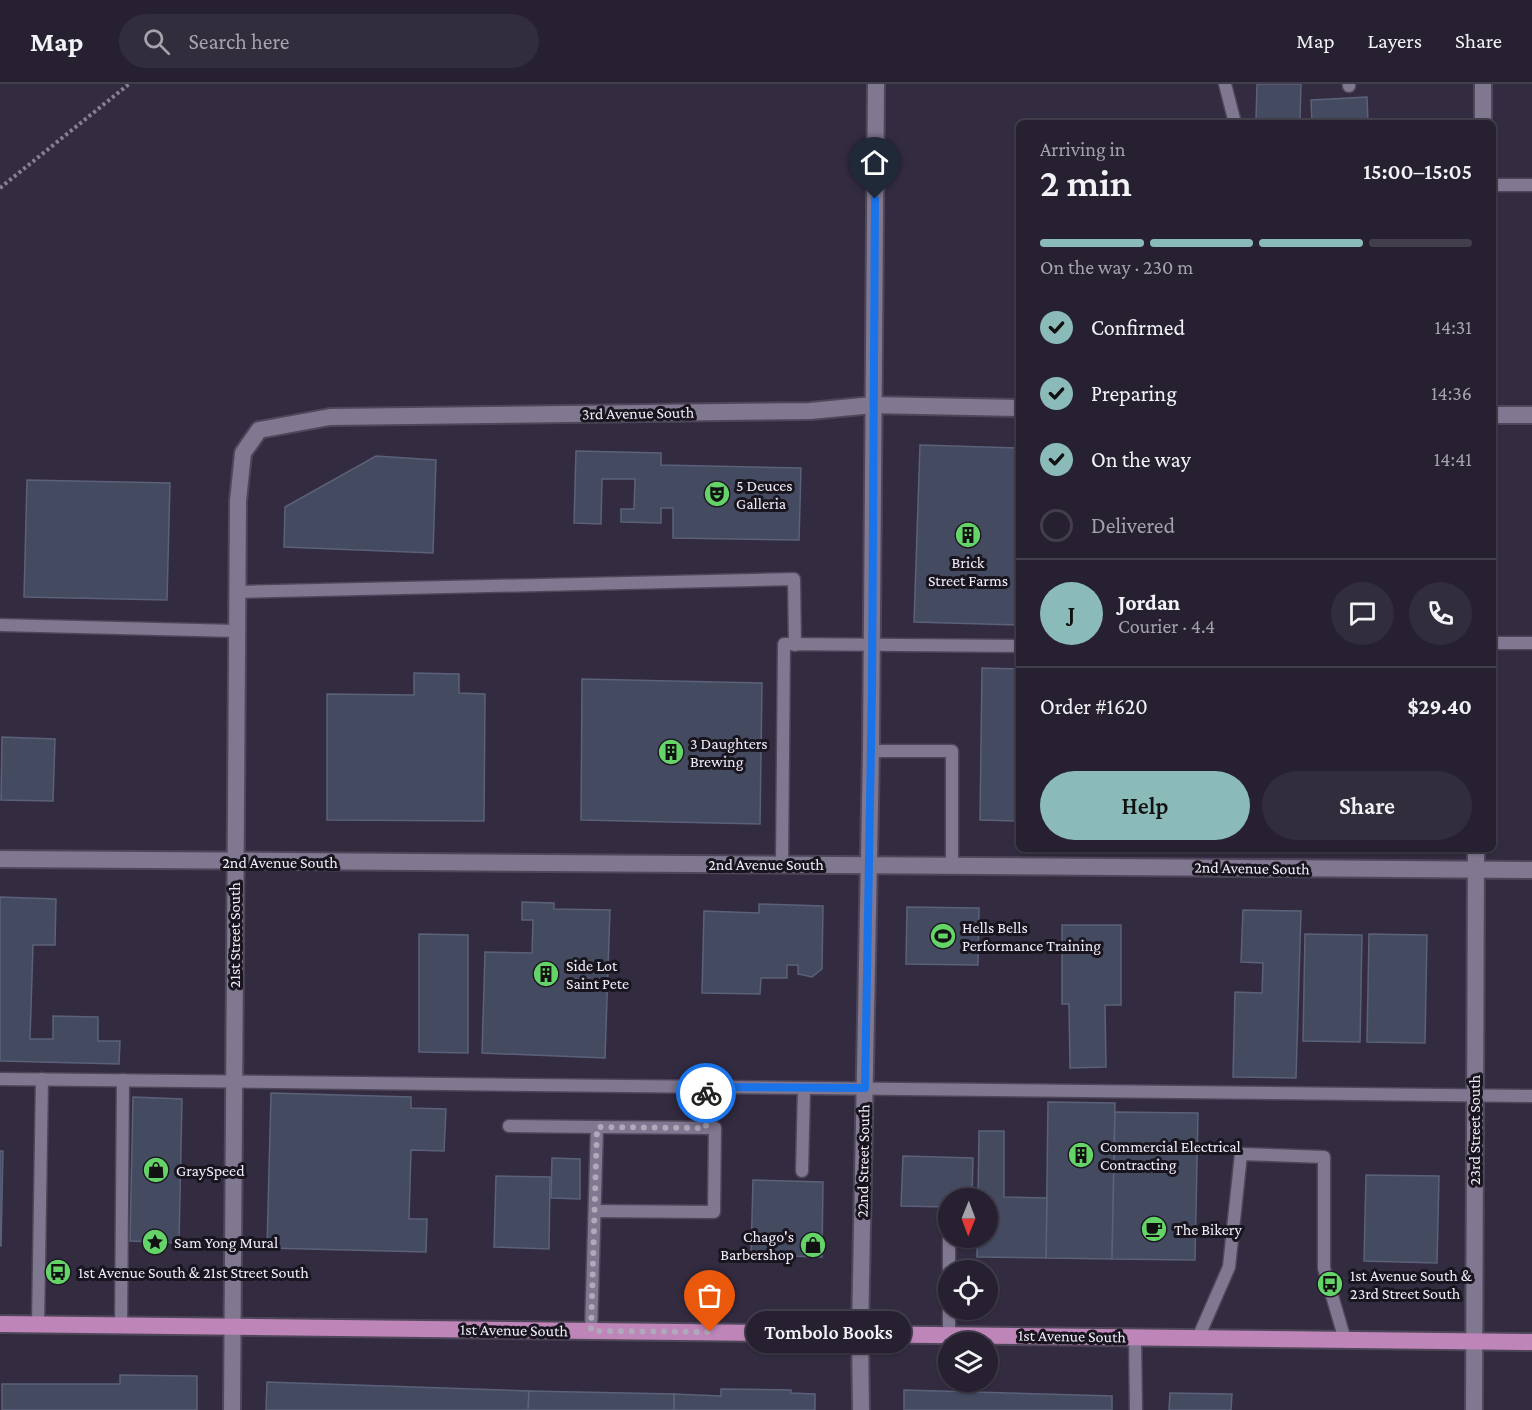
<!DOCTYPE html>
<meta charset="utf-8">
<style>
body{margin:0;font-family:"Crimson Pro",serif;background:#322d3c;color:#f1f3f6;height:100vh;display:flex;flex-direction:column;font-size:22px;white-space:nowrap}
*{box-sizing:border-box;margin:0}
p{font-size:20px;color:#a4a3ab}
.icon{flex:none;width:33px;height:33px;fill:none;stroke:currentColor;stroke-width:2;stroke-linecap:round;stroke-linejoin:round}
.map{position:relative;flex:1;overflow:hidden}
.drawer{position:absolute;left:1016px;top:36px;width:480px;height:732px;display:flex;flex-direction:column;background:#262030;border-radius:9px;box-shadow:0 2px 4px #0004,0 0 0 2px #423e4c}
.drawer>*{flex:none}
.needle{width:39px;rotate:181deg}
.buttons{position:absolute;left:938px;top:1104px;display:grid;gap:12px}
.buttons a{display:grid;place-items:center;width:60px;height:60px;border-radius:50%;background:#262030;box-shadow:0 2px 4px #0004,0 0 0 2px #423e4c;font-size:30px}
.pin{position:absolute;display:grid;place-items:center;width:51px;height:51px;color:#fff;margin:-62px -26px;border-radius:50% 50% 50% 0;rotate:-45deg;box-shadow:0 0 6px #0007}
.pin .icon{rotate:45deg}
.courier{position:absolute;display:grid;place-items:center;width:60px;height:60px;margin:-30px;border:4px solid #1a73e8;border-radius:50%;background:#fff;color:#222;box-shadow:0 2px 8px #0007}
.bubble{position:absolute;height:42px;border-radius:21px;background:#262030;box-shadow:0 2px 4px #0004,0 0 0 2px #423e4c;font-size:20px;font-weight:600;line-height:42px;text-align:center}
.head em{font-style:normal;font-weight:600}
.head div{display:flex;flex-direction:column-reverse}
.head{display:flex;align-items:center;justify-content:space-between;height:102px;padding:0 24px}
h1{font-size:39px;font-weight:600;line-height:45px}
.bar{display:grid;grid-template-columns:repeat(4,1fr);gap:9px 6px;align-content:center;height:72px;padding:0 24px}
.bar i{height:8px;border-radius:4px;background:#423e4c}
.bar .current{background:#8bbbb9}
.bar p{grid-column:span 4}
.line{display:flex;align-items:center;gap:15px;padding:0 24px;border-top:2px solid #423e4c}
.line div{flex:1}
.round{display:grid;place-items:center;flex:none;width:63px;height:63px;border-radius:32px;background:#322d3c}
ol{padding:0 24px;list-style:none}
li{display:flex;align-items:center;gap:18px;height:66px}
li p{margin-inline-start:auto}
li .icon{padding:6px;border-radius:50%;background:#8bbbb9;color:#111;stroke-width:4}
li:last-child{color:#a4a3ab}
li i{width:33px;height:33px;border:3px solid #423e4c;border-radius:50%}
.action{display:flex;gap:12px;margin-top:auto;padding:12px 24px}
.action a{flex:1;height:69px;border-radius:36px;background:#8bbbb9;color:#111;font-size:24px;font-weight:600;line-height:69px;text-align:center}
.action a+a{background:#322d3c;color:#f1f3f6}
header{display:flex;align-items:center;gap:36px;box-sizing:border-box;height:84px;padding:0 30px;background:#262030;border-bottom:2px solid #423e4c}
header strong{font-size:28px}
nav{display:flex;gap:33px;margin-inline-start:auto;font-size:21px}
.search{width:420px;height:54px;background:#322d3c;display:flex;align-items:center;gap:15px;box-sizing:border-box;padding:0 21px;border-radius:33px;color:#a4a3ab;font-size:22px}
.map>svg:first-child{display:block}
.building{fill:#444b61;stroke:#5a6179;stroke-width:1.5}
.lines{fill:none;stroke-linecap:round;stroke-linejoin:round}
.service-casing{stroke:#4f4759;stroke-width:15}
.minor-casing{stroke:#4f4759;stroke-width:20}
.tertiary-casing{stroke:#4f4759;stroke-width:20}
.primary-casing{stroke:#4f4759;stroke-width:20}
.path{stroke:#878092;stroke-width:4;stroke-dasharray:3 3;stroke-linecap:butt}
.service{stroke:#807790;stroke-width:12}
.minor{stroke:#807790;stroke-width:16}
.tertiary{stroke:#807790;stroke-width:16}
.primary{stroke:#be85b9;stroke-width:16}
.done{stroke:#afa9ba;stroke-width:6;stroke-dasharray:0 10.8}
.route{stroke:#1a73e8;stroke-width:8}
.labels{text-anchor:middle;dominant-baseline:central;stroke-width:6;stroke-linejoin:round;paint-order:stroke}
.street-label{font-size:16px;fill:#f2edfb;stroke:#19151f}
.poi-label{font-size:16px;fill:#f2edfb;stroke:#19151f;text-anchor:start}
</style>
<header>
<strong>Map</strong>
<div class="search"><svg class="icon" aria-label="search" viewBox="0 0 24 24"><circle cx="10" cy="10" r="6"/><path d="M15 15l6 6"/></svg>Search here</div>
<nav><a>Map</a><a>Layers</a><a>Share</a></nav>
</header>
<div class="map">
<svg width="1532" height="1326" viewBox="0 0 1532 1326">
<rect width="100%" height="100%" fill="#332b40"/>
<!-- building -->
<g class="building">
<polygon points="1257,0 1301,0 1300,37 1256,37"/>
<polygon points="1367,13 1368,39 1312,39 1311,16"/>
<polygon points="920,361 1018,364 1018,541 914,538"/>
<polygon points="576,367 661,369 661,381 801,384 799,456 673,454 673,424 661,424 661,439 621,438 621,425 634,425 635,395 602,395 601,440 574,439"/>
<polygon points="376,372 436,376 433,469 284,463 285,423"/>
<polygon points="27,396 170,399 167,516 24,513"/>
<polygon points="982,584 1018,585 1018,737 980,736"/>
<polygon points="414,589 459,590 459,609 485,610 484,737 327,736 327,610 414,611"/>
<polygon points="582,595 762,599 760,740 581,736"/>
<polygon points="2,653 55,655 53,717 1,716"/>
<polygon points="0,813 56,815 55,861 33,861 30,955 53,955 53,932 98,933 98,957 120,957 119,980 0,977"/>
<polygon points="522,818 554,819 554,825 610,826 605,974 482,969 485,868 532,869 533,836 522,836"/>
<polygon points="759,820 823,822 822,885 812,893 798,890 798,881 787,881 787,894 761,894 760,910 702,909 704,827 759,829"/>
<polygon points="907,823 979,824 978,881 906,880"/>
<polygon points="1243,826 1301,827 1296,994 1233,993 1235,908 1262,909 1263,879 1241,878"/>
<polygon points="1062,841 1121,841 1121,921 1105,921 1106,983 1070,984 1069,920 1062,920"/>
<polygon points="419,850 468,851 468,969 419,968"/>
<polygon points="1305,850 1362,851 1360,958 1303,957"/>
<polygon points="1369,850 1427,851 1425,959 1367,958"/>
<polygon points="271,1009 411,1013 411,1024 446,1025 444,1067 411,1066 409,1135 427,1135 426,1168 267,1164"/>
<polygon points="133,1013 182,1015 179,1159 130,1157"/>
<polygon points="1048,1018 1115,1019 1112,1175 1046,1174"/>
<polygon points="1115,1028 1198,1029 1195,1176 1112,1175"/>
<polygon points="979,1047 1004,1047 1004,1113 1047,1114 1046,1174 977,1173 977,1154 987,1154 987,1114 978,1114"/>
<polygon points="0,1067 3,1067 1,1162 0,1162"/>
<polygon points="903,1072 973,1074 972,1114 948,1114 948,1123 901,1122"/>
<polygon points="552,1074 580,1075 580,1115 551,1114"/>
<polygon points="1366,1091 1439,1092 1437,1179 1364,1177"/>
<polygon points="496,1092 550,1093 549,1165 494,1163"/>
<polygon points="753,1096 823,1098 822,1173 751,1171"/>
<polygon points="120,1291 197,1292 197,1326 2,1326 2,1300 120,1300"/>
<polygon points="267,1298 529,1307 528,1326 266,1326"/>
<polygon points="721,1305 791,1306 791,1309 815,1310 815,1326 674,1326 674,1310 721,1312"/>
<polygon points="904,1306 1112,1312 1112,1326 904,1326"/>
<polygon points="529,1307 674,1310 674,1326 528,1326"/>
<polygon points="1170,1309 1232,1310 1231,1326 1169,1326"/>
</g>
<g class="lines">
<!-- service casing -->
<g class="service-casing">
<g id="service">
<polyline points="1225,0 1235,39"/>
<polyline points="1349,2 1349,0"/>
<polyline points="1492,101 1532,101"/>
<polyline points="236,508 794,495 795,561"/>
<polyline points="0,541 236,547"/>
<polyline points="1492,559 1532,559"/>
<polyline points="871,667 952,667 952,781"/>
<polyline points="782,780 784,560 1018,562"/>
<polyline points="0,995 1532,1012"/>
<polyline points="509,1042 597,1043 591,1247"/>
<polyline points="706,1044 707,1003"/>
<polyline points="802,1087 804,1004"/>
<polyline points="596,1127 714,1128 715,1044 597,1043"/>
<polyline points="949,1186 949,1154"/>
<polyline points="38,1240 42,995"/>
<polyline points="121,1241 123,996"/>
<polyline points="949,1251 949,1226"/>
<polyline points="1135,1253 1136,1326"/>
<polyline points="1198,1254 1229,1183 1241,1070 1324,1073 1324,1184 1345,1256"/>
</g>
</g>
<!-- minor casing -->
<g class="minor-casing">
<g id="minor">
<polyline points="1483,39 1483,0"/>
<polyline points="1492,331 1532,331"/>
<polyline points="0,775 1532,786"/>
<polyline points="232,1326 238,417 243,369 259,346 330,333 810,327 873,321 1018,324"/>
<polyline points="1474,1326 1476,765"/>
</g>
</g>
<!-- tertiary casing -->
<g class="tertiary-casing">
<polyline id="tertiary" points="861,1326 860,1250 871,667 876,0"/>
</g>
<!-- primary casing -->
<g class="primary-casing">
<polyline id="primary" points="0,1240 1532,1258"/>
</g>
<!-- path -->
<polyline class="path" points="0,104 129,0"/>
<!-- service -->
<use href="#service" class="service"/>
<!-- minor -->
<use href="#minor" class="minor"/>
<!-- tertiary -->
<use href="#tertiary" class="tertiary"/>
<!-- primary -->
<use href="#primary" class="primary"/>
</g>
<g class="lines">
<!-- done -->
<polyline class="done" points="706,1009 706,1044 597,1043 591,1247 710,1248"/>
<!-- route -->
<polyline class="route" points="706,1009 706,1003 865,1004 872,605 875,115"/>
</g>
<!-- icons -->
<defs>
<g id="theatre-disc" transform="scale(1.35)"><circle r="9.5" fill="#64d468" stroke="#19151f"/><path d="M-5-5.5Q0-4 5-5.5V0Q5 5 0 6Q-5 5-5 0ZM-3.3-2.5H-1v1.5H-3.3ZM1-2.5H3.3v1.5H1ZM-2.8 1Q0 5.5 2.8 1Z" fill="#111"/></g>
<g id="building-disc" transform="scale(1.35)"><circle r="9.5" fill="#64d468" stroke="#19151f"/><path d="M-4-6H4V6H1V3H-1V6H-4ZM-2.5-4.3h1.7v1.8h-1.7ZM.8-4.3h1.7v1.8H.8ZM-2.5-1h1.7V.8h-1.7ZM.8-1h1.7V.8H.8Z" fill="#111"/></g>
<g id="stadium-disc" transform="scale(1.35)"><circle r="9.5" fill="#64d468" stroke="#19151f"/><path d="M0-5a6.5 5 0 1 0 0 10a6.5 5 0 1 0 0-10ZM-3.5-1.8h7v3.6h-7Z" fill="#111"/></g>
<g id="shop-disc" transform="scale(1.35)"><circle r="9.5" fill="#64d468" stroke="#19151f"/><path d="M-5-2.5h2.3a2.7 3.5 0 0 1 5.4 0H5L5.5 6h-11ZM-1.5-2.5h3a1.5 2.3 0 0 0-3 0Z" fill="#111"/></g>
<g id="cafe-disc" transform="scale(1.35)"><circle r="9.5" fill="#64d468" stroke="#19151f"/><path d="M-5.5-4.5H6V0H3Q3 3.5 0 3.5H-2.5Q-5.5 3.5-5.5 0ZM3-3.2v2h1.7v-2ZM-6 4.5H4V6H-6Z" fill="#111"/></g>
<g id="sight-disc" transform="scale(1.35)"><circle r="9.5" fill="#64d468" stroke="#19151f"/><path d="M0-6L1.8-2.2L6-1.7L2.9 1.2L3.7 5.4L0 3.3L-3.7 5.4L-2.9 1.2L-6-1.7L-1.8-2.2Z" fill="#111"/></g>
<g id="bus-disc" transform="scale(1.35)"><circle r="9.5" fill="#64d468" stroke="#19151f"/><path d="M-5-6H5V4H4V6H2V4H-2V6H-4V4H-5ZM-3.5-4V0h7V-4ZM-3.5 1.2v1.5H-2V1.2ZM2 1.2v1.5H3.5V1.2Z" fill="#111"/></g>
</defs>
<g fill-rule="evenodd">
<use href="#theatre-disc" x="717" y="410"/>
<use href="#building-disc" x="968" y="451"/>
<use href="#building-disc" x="671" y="668"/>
<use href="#stadium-disc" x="943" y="852"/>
<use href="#building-disc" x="546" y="890"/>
<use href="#building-disc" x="1081" y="1071"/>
<use href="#shop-disc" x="156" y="1086"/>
<use href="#cafe-disc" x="1154" y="1145"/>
<use href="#sight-disc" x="155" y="1158"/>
<use href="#shop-disc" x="813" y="1161"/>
<use href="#bus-disc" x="58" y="1188"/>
<use href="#bus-disc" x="1330" y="1200"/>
</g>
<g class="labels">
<!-- street labels -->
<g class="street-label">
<text transform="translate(638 329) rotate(-1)">3rd Avenue South</text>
<text x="280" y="778">2nd Avenue South</text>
<text x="766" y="780">2nd Avenue South</text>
<text transform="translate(1252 784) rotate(1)">2nd Avenue South</text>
<text transform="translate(234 851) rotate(-90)">21st Street South</text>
<text transform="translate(1474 1046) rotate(-90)">23rd Street South</text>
<text transform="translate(863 1077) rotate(-89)">22nd Street South</text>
<text transform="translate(514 1246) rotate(1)">1st Avenue South</text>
<text transform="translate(1072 1252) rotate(1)">1st Avenue South</text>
</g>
<!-- poi labels -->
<g class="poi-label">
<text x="736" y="401">5 Deuces<tspan x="736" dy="18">Galleria</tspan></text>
<text x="968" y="478" text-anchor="middle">Brick<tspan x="968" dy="18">Street Farms</tspan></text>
<text x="690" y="659">3 Daughters<tspan x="690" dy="18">Brewing</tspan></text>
<text x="962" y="843">Hells Bells<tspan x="962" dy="18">Performance Training</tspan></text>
<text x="566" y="881">Side Lot<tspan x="566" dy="18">Saint Pete</tspan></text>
<text x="1100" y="1062">Commercial Electrical<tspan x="1100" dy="18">Contracting</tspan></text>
<text x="176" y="1086">GraySpeed</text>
<text x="1174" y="1145">The Bikery</text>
<text x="794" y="1152" text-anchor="end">Chago's<tspan x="794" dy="18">Barbershop</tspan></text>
<text x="174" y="1158">Sam Yong Mural</text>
<text x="78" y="1188">1st Avenue South &amp; 21st Street South</text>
<text x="1350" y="1191">1st Avenue South &amp;<tspan x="1350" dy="18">23rd Street South</tspan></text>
</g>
</g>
</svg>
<div class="buttons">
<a><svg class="needle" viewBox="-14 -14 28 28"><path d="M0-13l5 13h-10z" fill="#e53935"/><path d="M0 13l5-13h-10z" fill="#a4a3ab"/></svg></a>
<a><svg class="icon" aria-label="locate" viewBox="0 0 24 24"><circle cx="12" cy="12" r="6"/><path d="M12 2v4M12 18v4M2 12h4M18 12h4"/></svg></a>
<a><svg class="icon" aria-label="layers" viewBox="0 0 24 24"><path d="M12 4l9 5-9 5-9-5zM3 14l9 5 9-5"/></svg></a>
</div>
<div class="pin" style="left:710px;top:1248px;background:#ea580c"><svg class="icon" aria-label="bag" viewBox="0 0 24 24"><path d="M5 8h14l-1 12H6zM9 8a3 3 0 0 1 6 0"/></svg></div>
<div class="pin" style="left:875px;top:115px;background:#1f2937"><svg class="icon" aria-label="home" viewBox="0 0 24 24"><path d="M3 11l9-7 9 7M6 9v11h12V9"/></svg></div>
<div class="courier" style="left:706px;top:1009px"><svg class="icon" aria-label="bike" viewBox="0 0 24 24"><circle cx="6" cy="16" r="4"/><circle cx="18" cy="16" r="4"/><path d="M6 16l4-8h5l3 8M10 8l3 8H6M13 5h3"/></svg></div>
<div class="bubble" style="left:746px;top:1227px;width:165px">Tombolo Books</div>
<section class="drawer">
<div class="head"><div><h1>2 min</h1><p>Arriving in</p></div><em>15:00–15:05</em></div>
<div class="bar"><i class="current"></i><i class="current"></i><i class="current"></i><i></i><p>On the way · 230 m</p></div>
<ol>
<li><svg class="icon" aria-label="check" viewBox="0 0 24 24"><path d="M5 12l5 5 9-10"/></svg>Confirmed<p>14:31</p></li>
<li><svg class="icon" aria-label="check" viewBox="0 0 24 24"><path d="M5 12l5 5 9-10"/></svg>Preparing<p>14:36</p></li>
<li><svg class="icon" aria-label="check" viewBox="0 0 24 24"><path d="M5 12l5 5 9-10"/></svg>On the way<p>14:41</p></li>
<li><i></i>Delivered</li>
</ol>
<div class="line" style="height:108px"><b class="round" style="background:#8bbbb9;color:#111">J</b><div><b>Jordan</b><p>Courier · 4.4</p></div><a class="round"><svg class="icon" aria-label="chat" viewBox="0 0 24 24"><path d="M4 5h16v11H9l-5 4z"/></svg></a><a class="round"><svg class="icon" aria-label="phone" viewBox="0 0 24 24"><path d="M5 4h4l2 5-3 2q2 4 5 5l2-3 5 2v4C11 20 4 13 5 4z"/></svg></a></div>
<div class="line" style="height:78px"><div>Order #1620</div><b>$29.40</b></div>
<div class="action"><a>Help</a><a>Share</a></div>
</section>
</div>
